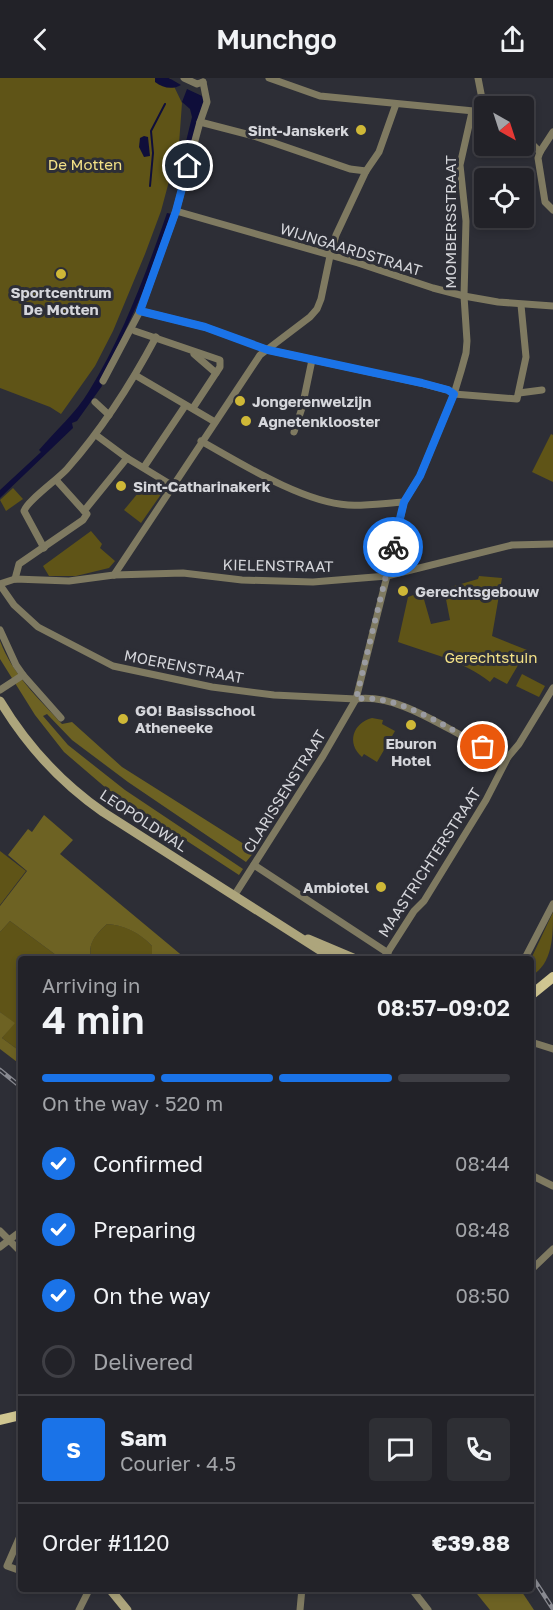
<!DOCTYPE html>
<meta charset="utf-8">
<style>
body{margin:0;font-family:"Golos Text",sans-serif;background:#2e2f34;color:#f1f3f6;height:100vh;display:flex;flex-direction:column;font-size:22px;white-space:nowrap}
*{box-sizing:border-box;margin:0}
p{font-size:20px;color:#a2a4a8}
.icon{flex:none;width:33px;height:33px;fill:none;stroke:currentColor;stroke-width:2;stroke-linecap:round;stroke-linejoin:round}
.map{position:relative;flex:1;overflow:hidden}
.panel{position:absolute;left:18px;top:878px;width:516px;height:636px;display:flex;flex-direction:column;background:#222228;border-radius:6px;box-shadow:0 3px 9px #0003,0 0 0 2px #3f3f45}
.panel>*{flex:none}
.needle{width:39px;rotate:141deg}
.fabs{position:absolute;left:474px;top:18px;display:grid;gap:12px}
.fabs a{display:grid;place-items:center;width:60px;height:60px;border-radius:6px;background:#222228;box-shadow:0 3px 9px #0003,0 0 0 2px #3f3f45;font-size:30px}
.pin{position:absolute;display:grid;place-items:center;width:51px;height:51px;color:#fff;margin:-26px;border:3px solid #fff;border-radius:50%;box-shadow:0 2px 6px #0007}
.courier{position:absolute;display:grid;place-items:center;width:60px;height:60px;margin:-30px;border:4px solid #1a73e8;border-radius:50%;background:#fff;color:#222;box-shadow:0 2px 8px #0007}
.overview em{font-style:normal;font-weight:600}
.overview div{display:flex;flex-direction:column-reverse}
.overview{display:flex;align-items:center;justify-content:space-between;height:102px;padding:0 24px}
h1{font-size:39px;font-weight:600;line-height:45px}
.bar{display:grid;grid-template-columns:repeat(4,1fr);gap:9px 6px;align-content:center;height:72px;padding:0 24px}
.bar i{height:8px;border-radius:4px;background:#3f3f45}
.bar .active{background:#1a73e8}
.bar p{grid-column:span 4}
.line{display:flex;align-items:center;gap:15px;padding:0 24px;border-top:2px solid #3f3f45}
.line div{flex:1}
.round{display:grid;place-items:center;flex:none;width:63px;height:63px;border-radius:6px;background:#2e2f34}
ol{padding:0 24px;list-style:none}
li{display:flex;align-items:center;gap:18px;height:66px}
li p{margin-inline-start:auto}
li .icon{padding:6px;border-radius:50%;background:#1a73e8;color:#fff;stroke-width:4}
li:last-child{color:#a2a4a8}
li i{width:33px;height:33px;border:3px solid #3f3f45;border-radius:50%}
header{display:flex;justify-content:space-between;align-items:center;height:78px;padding:0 24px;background:#222228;font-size:27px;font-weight:600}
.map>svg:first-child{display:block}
.green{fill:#5f5417}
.forest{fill:#6d6223}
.water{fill:#0f0e3a}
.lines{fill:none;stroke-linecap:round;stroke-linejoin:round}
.stream{stroke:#0f0e3a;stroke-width:2}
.street{stroke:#7f7a61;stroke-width:7}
.secondary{stroke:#ada57c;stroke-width:9}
.primary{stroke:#d0c691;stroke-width:10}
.rail-casing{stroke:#898a91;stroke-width:4.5}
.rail{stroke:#2d2e36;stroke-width:2;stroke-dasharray:7;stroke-linecap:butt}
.done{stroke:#9a9ba1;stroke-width:6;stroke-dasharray:0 10.8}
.route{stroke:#1a73e8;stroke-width:8}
.poi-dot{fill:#cfb837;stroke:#2d2e36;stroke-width:2}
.labels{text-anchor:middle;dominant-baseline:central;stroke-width:6;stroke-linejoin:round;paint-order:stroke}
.poi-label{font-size:15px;font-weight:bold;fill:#d5d6db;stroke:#2d2e36;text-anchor:start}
.park-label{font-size:15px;fill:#f3e187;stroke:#2d2e36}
.street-label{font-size:15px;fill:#d5d6db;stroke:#2d2e36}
</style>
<header><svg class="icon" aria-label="back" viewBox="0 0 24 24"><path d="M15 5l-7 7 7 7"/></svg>Munchgo<svg class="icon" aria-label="share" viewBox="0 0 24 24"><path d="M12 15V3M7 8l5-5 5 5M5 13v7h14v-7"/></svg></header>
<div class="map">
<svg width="553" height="1532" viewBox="0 0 553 1532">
<rect width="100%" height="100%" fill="#2d2e36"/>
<!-- green -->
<g class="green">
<polygon points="0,0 170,0 182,25 179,66 161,133 145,176 113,253 95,288 61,336 50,329 0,310"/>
<polygon points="551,356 553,357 553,404 532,394"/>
<polygon points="148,403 164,412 141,445 124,432"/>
<polygon points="13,410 23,421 6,433 0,422"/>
<polygon points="91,453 102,466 100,470 115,483 109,490 76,498 49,498 43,488"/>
<path d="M479 498 502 500 492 558 527 572 507 606 494 599 490 604C464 583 429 575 398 564L408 519 419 515 420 518H423L431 546 450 542 444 511 478 501Z"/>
<polygon points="522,596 545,608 539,619 516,608"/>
<path d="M372 640 383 642 382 646 395 653 377 684 364 676 362 679C346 665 353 645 372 640Z"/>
<polygon points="0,773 26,793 0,827"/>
<path d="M553 834C553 857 553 886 531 898V881Z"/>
<polygon points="10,843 60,880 21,880 21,974 2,960 14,945 0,934 0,854"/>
<path d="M107 846C125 847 140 855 152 868V880H92C86 866 97 855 107 846Z"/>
</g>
<!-- forest -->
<g class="forest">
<path d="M0 563C13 597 38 620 62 646L72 644 122 689 255 773 246 784 128 704 72 662 47 636 43 638 68 667 125 712 243 791 239 797 106 710 64 674 35 637 0 581Z"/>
<path d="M44 737 73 762 60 776 185 880H152V868C140 855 124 847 107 846 97 855 86 867 92 880H60L10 843 0 854V828L27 793 8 777 28 751 32 754Z"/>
<polygon points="0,934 15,945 2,960 21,974 21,987 0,971"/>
<polygon points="473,1511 520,1511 534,1532 490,1532"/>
</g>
<!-- water -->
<g class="water">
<path d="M155 0H169L181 7C172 12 163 10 155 4Z"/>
<polygon points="187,11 202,18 204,21 180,109 175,108 192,39 190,31 182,24"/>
<polygon points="144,58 148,59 150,78 144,79 139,69 140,60"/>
<path d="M167 135 172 136C153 193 129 249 100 302L102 308 77 343 72 345 73 350 0 420V412L41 374 39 372C56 352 76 335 89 313 123 258 146 195 167 135Z"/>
</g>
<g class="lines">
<!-- stream -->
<polyline class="stream" points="150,108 153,75 151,53 165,26"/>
<!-- street -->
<g class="street">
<polyline points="184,0 197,6 203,4"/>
<polyline points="269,0 320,18 484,34"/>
<polyline points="478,0 484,31"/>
<polyline points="200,44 254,58 350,91 366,93"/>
<polyline points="524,58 540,74"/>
<polyline points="540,74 538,80 545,124 553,132"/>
<polyline points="540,74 553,54"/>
<polyline points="176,133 358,185 433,210 464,218 498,224 553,228"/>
<polyline points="140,233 205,249 268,272 421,305 448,312 454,316 517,321 526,279 521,227"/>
<polyline points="135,253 220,282 220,289 193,330"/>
<polyline points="194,276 216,295"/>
<polyline points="135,297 215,344"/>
<polyline points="103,303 140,233 176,133 200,44 207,24 203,4"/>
<polyline points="519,315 542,312"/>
<polyline points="95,324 109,337"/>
<polyline points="294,354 302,330 312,282"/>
<polyline points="96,357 127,380 173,408"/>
<path d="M201 363C242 386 302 424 348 427 366 428 386 425 404 424"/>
<polyline points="144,389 185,328"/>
<polyline points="57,403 84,433"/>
<path d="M44 470 24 433C27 423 57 402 67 391 103 350 130 308 156 259"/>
<polyline points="114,497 260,277 310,239 317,231 321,221 330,178 336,157 366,93 379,74 396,26"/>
<polyline points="15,501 19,486 83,442 87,436 84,433 127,380"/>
<polyline points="0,506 15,501 69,503 114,497 183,495 242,502 313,504 387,498 512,467 553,466"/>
<path d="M0 507 14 527 38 549 113 588 212 609 274 617 356 621C398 615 445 651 482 668 490 672 500 675 508 679"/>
<polyline points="0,552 16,587 23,597 61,640"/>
<polyline points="0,612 23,597"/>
<polyline points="254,787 388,875"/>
<polyline points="234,818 323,678 356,621 387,498 404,424 420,398 454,316 461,293 466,275 467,263 464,218 466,143 460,87 472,34"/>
<polyline points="384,880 414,833 424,823 486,722 508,679 519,666 553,610"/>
<polyline points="525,880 553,826"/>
<polyline points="531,964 553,971"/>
<polyline points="531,1097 553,1108"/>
<polyline points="0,1153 21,1174"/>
<polyline points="0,1169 21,1153"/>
<polyline points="531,1192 553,1171"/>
<polyline points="21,1456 7,1488 21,1493"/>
<polyline points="411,1510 428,1532"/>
<polyline points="79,1532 90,1510"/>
<polyline points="300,1532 302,1510"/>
</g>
<!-- secondary -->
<g class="secondary">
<path d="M0 623C27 668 60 704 103 734L332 880"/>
<polyline points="308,861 353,880"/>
<polyline points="109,1510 127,1532"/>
</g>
<!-- primary -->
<g class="primary">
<polyline points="531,917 553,899"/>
<polyline points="0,1342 21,1337"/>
</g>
<!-- rail casing -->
<g class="rail-casing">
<g id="rail">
<polyline points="0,992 21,1009"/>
<polyline points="531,1497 553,1531"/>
</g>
</g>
<!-- rail -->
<use href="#rail" class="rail"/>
</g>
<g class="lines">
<!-- done -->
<path class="done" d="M393 469 356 621C396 615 448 650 483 669"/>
<!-- route -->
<polyline class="route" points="188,88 176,133 140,233 205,249 268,272 422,305 448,312 454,316 420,398 404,424 393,469"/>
</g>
<!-- markers -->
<g class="poi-dot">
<circle cx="361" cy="52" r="6"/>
<circle cx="61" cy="196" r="6"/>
<circle cx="240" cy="323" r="6"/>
<circle cx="246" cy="343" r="6"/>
<circle cx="121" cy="408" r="6"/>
<circle cx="403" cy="513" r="6"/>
<circle cx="123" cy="641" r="6"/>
<circle cx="411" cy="647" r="6"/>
<circle cx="381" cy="809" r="6"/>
</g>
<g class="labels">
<!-- poi labels -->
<g class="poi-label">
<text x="349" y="52" text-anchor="end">Sint-Janskerk</text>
<text x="61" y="214" text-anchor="middle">Sportcentrum<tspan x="61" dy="17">De Motten</tspan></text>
<text x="252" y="323">Jongerenwelzijn</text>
<text x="258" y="343">Agnetenklooster</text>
<text x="133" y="408">Sint-Catharinakerk</text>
<text x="415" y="513">Gerechtsgebouw</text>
<text x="135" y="632">GO! Basisschool<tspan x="135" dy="17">Atheneeke</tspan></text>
<text x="411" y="665" text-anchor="middle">Eburon<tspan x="411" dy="17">Hotel</tspan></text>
<text x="369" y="809" text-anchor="end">Ambiotel</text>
</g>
<!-- park labels -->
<g class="park-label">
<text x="85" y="86">De Motten</text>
<text x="491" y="579">Gerechtstuin</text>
</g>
<!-- street labels -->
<g class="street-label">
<text transform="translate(450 144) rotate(-90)">MOMBERSSTRAAT</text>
<text transform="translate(351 171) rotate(17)">WIJNGAARDSTRAAT</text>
<text transform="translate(278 487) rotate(1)">KIELENSTRAAT</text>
<text transform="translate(184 588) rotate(11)">MOERENSTRAAT</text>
<text transform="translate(284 713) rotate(-58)">CLARISSENSTRAAT</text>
<text transform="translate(144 742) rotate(33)">LEOPOLDWAL</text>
<text transform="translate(429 784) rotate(-57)">MAASTRICHTERSTRAAT</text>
</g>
</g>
</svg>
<div class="fabs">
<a><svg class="needle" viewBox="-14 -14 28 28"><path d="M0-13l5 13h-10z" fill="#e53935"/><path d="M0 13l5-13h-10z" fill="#a2a4a8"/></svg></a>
<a><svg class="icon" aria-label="locate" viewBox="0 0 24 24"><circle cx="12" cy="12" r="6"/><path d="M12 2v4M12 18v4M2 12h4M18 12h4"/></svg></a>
</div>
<div class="pin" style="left:483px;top:669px;background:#ea580c"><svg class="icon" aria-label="bag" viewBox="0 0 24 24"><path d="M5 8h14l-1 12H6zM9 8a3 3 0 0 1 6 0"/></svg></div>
<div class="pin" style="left:188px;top:88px;background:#1f2937"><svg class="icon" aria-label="home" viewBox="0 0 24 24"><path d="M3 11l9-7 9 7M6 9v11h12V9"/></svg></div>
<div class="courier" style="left:393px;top:469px"><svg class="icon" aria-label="bike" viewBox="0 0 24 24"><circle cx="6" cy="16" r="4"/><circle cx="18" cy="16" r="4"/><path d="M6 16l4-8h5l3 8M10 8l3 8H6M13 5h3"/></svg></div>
<section class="panel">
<div class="overview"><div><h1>4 min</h1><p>Arriving in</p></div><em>08:57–09:02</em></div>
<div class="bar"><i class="active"></i><i class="active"></i><i class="active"></i><i></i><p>On the way · 520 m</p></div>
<ol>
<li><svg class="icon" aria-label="check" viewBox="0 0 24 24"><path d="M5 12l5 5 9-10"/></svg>Confirmed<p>08:44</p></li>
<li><svg class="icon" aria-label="check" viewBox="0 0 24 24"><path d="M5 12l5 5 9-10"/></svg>Preparing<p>08:48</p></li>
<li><svg class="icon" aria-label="check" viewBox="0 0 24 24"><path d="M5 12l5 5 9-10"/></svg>On the way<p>08:50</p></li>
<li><i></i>Delivered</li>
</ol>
<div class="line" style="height:108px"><b class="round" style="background:#1a73e8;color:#fff">S</b><div><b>Sam</b><p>Courier · 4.5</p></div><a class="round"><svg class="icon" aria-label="chat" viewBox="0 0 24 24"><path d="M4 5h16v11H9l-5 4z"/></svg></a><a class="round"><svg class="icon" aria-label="phone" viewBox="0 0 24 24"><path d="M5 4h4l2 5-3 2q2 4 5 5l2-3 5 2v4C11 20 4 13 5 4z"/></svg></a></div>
<div class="line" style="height:78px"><div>Order #1120</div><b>€39.88</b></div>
</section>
</div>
